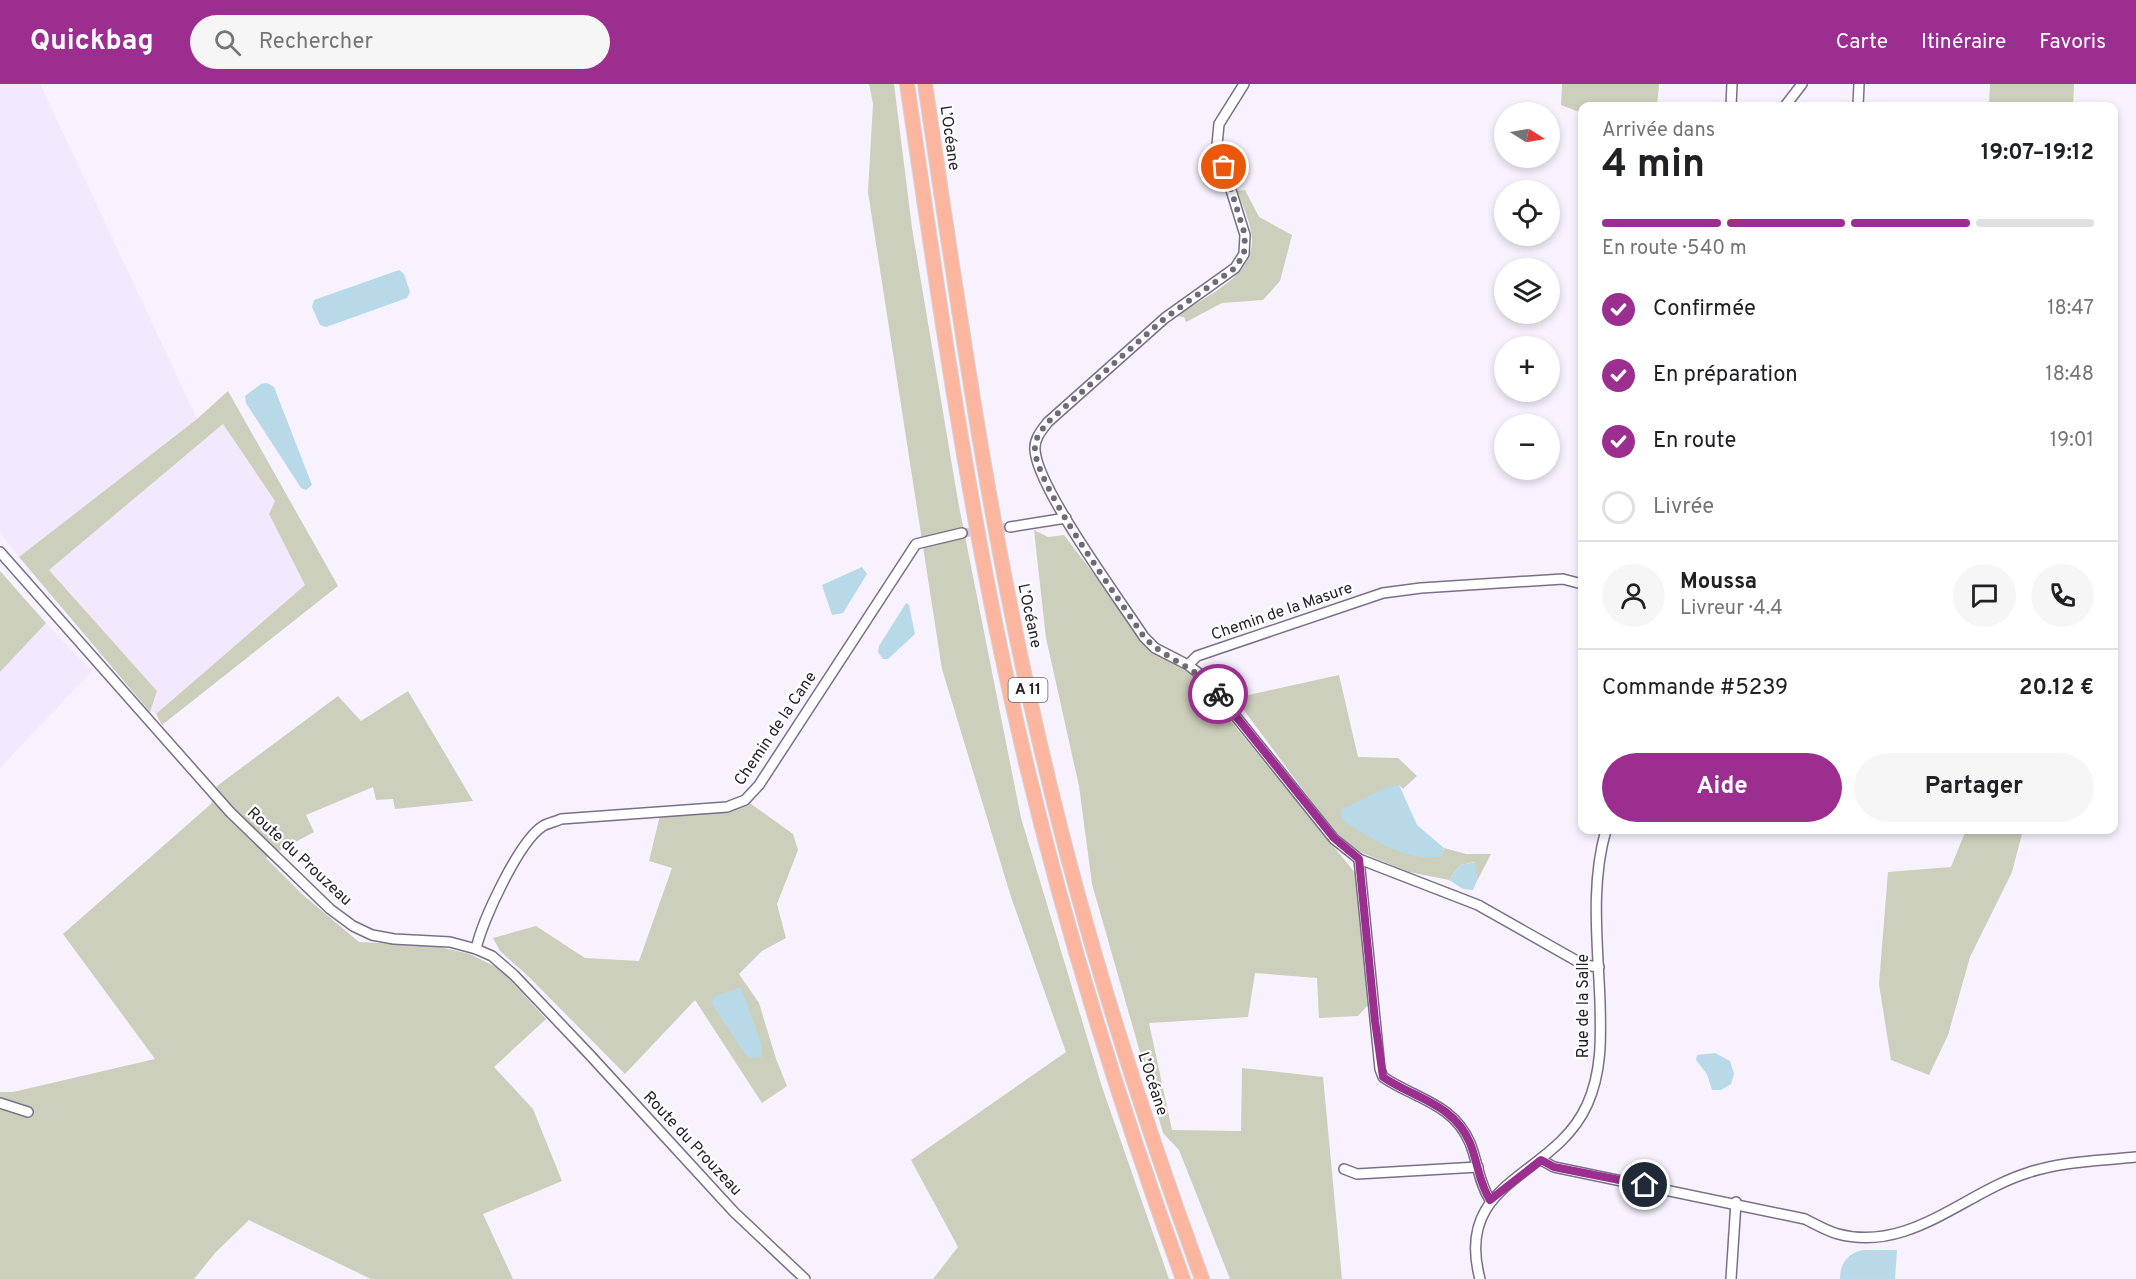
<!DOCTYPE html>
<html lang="fr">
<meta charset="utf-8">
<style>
body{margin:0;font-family:Overpass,sans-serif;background:#f6f6f6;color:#202124;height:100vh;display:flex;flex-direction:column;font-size:22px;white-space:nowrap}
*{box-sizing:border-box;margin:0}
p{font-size:20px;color:#757577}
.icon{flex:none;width:33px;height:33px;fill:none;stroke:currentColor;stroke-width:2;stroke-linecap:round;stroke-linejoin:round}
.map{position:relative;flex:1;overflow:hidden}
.details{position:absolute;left:1578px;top:18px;width:540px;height:732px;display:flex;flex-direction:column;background:#fff;border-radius:12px;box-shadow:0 3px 9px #0003}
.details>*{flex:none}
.needle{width:39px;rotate:101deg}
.tools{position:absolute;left:1494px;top:18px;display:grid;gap:12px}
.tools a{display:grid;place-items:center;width:66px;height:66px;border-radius:50%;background:#fff;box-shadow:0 3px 9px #0003;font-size:30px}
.pin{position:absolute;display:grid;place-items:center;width:51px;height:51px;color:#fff;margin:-26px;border:3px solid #fff;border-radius:50%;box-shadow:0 2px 6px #0007}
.courier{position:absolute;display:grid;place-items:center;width:60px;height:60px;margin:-30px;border:4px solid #9b2e8e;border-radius:50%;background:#fff;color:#222;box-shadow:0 2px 8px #0007}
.overview em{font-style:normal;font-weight:700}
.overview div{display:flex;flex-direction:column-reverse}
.overview{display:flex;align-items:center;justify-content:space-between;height:102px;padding:0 24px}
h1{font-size:39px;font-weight:700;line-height:45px}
.bar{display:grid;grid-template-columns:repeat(4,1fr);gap:9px 6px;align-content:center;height:72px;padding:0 24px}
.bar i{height:8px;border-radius:4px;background:#e0e0e0}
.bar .current{background:#9b2e8e}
.bar p{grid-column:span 4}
.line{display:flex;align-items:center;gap:15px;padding:0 24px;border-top:2px solid #e0e0e0}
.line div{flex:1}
.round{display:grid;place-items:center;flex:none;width:63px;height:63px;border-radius:32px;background:#f6f6f6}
ol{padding:0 24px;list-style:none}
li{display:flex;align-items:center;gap:18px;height:66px}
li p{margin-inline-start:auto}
li .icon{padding:6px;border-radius:50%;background:#9b2e8e;color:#fff;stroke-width:4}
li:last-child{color:#757577}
li i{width:33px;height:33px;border:3px solid #e0e0e0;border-radius:50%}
.action{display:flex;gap:12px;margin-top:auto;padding:12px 24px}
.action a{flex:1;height:69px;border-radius:36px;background:#9b2e8e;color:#fff;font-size:24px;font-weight:700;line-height:69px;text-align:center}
.action a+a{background:#f6f6f6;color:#202124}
header{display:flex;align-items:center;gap:36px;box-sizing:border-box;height:84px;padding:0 30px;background:#9b2e8e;color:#fff}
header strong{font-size:28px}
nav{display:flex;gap:33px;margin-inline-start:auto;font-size:21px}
.search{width:420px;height:54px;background:#f6f6f6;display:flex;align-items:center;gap:15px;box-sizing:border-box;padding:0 21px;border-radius:33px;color:#757577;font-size:22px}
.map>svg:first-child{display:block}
.built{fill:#f2e9fe}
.green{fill:#cbcfbb}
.water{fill:#b7d9e8}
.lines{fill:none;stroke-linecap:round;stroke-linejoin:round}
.minor-tunnel{stroke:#cdc8d4;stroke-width:9;stroke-dasharray:9 4.5;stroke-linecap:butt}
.minor-casing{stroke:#7a6f88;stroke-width:12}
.highway-casing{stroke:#d4d3d5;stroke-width:16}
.minor{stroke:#fff;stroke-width:9}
.highway{stroke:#fcb69f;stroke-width:14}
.done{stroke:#6f6a76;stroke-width:6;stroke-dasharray:0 10.8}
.route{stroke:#9b2e8e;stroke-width:8}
.labels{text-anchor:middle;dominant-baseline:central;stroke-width:4.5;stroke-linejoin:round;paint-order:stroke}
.shield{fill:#fff;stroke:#67646b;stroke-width:1.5}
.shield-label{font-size:15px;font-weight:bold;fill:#26212c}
.street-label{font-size:16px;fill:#26212c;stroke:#fff}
</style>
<header>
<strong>Quickbag</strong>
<div class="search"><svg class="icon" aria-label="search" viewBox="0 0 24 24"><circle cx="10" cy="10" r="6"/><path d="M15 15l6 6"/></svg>Rechercher</div>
<nav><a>Carte</a><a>Itinéraire</a><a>Favoris</a></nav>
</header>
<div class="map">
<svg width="2136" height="1195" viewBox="0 0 2136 1195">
<rect width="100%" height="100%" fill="#f7f2fe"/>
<!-- built -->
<g class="built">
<polygon points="0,0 40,0 197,335 19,473 0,449"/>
<polygon points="223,340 275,417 269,430 305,501 156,630 150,628 157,607 49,486"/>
<polygon points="46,539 92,587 0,684 0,588"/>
</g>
<!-- green -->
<g class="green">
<polygon points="869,0 894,0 912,144 958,417 1021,734 1102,1003 1169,1195 933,1195 958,1163 911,1076 1066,968 1011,813 942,585 868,108 873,20"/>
<polygon points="1562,0 1659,0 1657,22 1582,22 1582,29 1561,21"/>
<polygon points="1990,0 2074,0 2073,22 1989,22"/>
<path d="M1245 106 1259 133 1292 151 1280 197 1263 216 1222 219 1186 238 1184 233 1176 232C1203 214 1253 193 1252 156 1251 139 1243 122 1237 107Z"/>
<polygon points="228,307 338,502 162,641 156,630 305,501 269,430 275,417 223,340 49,486 157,607 150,628 19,473 197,335"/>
<polygon points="1034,446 1048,453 1064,451 1154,569 1194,592 1356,790 1369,920 1358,932 1319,934 1317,894 1255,889 1248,933 1149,939 1172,1046 1241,1047 1242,984 1323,993 1342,1195 1230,1195 1179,1066 1163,1049 1092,800 1079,702 1046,554"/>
<polygon points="0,487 46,539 0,588"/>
<polygon points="1339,591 1358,673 1398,674 1417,692 1403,705 1399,701 1341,726 1442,772 1444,764 1466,770 1491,770 1477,797 1475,778 1460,781 1449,796 1409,788 1355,766 1332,745 1235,614"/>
<polygon points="408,607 473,717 395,725 393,715 376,716 373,703 306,731 314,748 266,774 303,811 359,858 435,862 470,870 500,885 546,935 494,983 533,1025 562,1097 483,1130 513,1195 371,1195 249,1136 215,1169 194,1195 0,1195 0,1008 13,1008 155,975 63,850 211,720 217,702 338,612 361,637"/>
<polygon points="721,719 751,720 793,750 798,766 777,820 786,854 762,867 739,890 759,919 776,975 787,1002 762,1019 695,916 625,990 528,892 500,867 493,854 536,842 585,874 639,877 672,784 649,777 662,723"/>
<polygon points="1966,746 2023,746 2012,788 1970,873 1948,951 1929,991 1891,976 1879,900 1888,788 1951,783"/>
</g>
<!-- water -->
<g class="water">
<polygon points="399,186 404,190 410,208 407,214 326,243 320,241 312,223 314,216"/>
<polygon points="267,299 274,303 312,401 306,406 301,404 246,319 245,312 261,300"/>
<polygon points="862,483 867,490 843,529 832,531 822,501"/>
<polygon points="906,519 909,521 915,550 888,575 883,575 878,568 879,562"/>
<path d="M1399 701 1417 741 1444 764 1442 772C1407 779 1370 754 1342 736L1341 726 1390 702Z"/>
<polygon points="1476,778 1477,797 1473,806 1463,805 1449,796 1460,781"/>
<polygon points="741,903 761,959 762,973 752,974 746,971 712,920 713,913"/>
<polygon points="1715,969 1730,977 1734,990 1731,1000 1721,1006 1712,1006 1707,990 1696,976 1697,971"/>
<path d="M1863 1166H1897L1895 1195H1840C1840 1179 1848 1169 1863 1166Z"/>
</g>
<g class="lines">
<!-- minor-tunnel -->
<polyline class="minor-tunnel" points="962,449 1010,443"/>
<!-- minor casing -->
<g class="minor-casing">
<g id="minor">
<path d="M1244 0 1219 40 1217 61 1245 151 1244 170 1235 184 1165 234 1048 338C1041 347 1034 355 1035 366 1037 404 1120 516 1144 553L1155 564 1188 581 1197 572 1383 509 1421 504 1563 495 1582 500"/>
<polyline points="1731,22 1732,0"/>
<polyline points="1785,22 1802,0"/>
<polyline points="1858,22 1859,0"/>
<polyline points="1010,443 1066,434"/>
<polyline points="0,468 230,728 330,825 353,842 372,851 394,855 450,858 476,865 492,872 514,891 589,970 734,1128 805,1195"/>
<polyline points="1188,581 1205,594 1334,755 1359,775 1478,821 1584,881 1599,883"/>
<path d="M1359 775 1380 985 1383 993C1415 1015 1453 1019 1470 1059 1478 1079 1479 1099 1490 1116"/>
<path d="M476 865C482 837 519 757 543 742 548 739 555 738 561 735L727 723 745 716 759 701 916 460 962 449"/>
<polyline points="0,1019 28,1028"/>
<path d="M1541 1076 1554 1083 1805 1135C1815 1140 1827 1147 1838 1150 1909 1169 1964 1109 2027 1089 2062 1077 2099 1077 2136 1073"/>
<polyline points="1344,1085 1357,1090 1478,1083"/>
<path d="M1480 1195C1453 1095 1554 1094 1587 1021 1602 988 1601 954 1600 918 1598 861 1590 801 1606 746"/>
<polyline points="1731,1195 1736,1118"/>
</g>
</g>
<!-- highway casing -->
<g class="highway-casing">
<g id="highway">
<path d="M907 0C934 183 960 367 997 548 1042 769 1106 984 1183 1195"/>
<path d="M925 0C959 228 991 457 1045 681 1086 856 1140 1026 1202 1195"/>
</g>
</g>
<!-- minor -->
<use href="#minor" class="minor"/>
<!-- highway -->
<use href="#highway" class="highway"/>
</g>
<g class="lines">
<!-- done -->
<path class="done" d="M1218 610C1195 581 1167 577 1144 553 1120 516 1037 404 1035 366 1034 355 1041 347 1048 338L1165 234 1235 184 1244 170 1245 151 1224 83"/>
<!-- route -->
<path class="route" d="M1218 610 1334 754 1359 775 1375 937 1383 993C1415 1015 1453 1019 1470 1059 1478 1079 1479 1099 1490 1116L1541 1076 1554 1083 1645 1101"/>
</g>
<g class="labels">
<!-- shield labels -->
<rect class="shield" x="1008.5" y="594" width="39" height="24" rx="4.5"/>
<g class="shield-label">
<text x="1028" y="606">A 11</text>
</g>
<!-- street labels -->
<g class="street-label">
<text transform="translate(949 54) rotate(82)">L’Océane</text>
<text transform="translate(1282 528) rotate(-19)">Chemin de la Masure</text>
<text transform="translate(1029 532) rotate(78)">L’Océane</text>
<text transform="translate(776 645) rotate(-56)">Chemin de la Cane</text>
<text transform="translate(299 773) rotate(43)">Route du Prouzeau</text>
<text transform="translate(1584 922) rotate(-90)">Rue de la Salle</text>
<text transform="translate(1152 1000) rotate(72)">L’Océane</text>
<text transform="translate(692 1060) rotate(47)">Route du Prouzeau</text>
</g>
</g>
</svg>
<div class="tools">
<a><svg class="needle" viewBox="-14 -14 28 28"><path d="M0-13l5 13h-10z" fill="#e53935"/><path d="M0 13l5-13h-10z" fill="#757577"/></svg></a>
<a><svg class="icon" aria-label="locate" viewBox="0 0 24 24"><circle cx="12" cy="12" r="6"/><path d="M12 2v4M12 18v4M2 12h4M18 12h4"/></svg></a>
<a><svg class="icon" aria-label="layers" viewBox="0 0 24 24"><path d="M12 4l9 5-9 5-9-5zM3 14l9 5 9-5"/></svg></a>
<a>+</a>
<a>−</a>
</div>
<div class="pin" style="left:1224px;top:83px;background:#ea580c"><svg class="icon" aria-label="bag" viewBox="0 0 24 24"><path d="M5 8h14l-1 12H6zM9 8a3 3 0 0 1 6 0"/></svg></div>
<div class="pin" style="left:1645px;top:1101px;background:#1f2937"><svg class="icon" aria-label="home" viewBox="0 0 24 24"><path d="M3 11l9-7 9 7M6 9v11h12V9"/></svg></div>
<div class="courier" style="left:1218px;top:610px"><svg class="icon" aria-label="bike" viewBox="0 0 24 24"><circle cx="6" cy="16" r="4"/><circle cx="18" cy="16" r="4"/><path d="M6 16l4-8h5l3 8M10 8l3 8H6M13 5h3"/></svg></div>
<section class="details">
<div class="overview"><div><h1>4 min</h1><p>Arrivée dans</p></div><em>19:07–19:12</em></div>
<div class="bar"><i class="current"></i><i class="current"></i><i class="current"></i><i></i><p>En route · 540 m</p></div>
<ol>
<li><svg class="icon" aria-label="check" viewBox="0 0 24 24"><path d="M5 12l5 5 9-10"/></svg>Confirmée<p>18:47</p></li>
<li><svg class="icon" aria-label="check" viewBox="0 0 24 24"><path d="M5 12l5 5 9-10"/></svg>En préparation<p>18:48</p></li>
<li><svg class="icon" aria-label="check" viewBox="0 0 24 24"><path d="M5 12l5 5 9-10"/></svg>En route<p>19:01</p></li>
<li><i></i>Livrée</li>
</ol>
<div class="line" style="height:108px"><a class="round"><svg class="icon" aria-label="person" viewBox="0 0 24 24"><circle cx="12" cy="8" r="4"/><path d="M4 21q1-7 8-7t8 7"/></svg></a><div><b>Moussa</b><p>Livreur · 4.4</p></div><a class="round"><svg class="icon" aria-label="chat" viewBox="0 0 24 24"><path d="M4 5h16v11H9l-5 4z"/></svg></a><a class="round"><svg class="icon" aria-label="phone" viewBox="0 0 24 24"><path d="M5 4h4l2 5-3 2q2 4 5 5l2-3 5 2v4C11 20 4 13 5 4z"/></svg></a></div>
<div class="line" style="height:78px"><div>Commande #5239</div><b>20.12 €</b></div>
<div class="action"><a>Aide</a><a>Partager</a></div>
</section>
</div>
